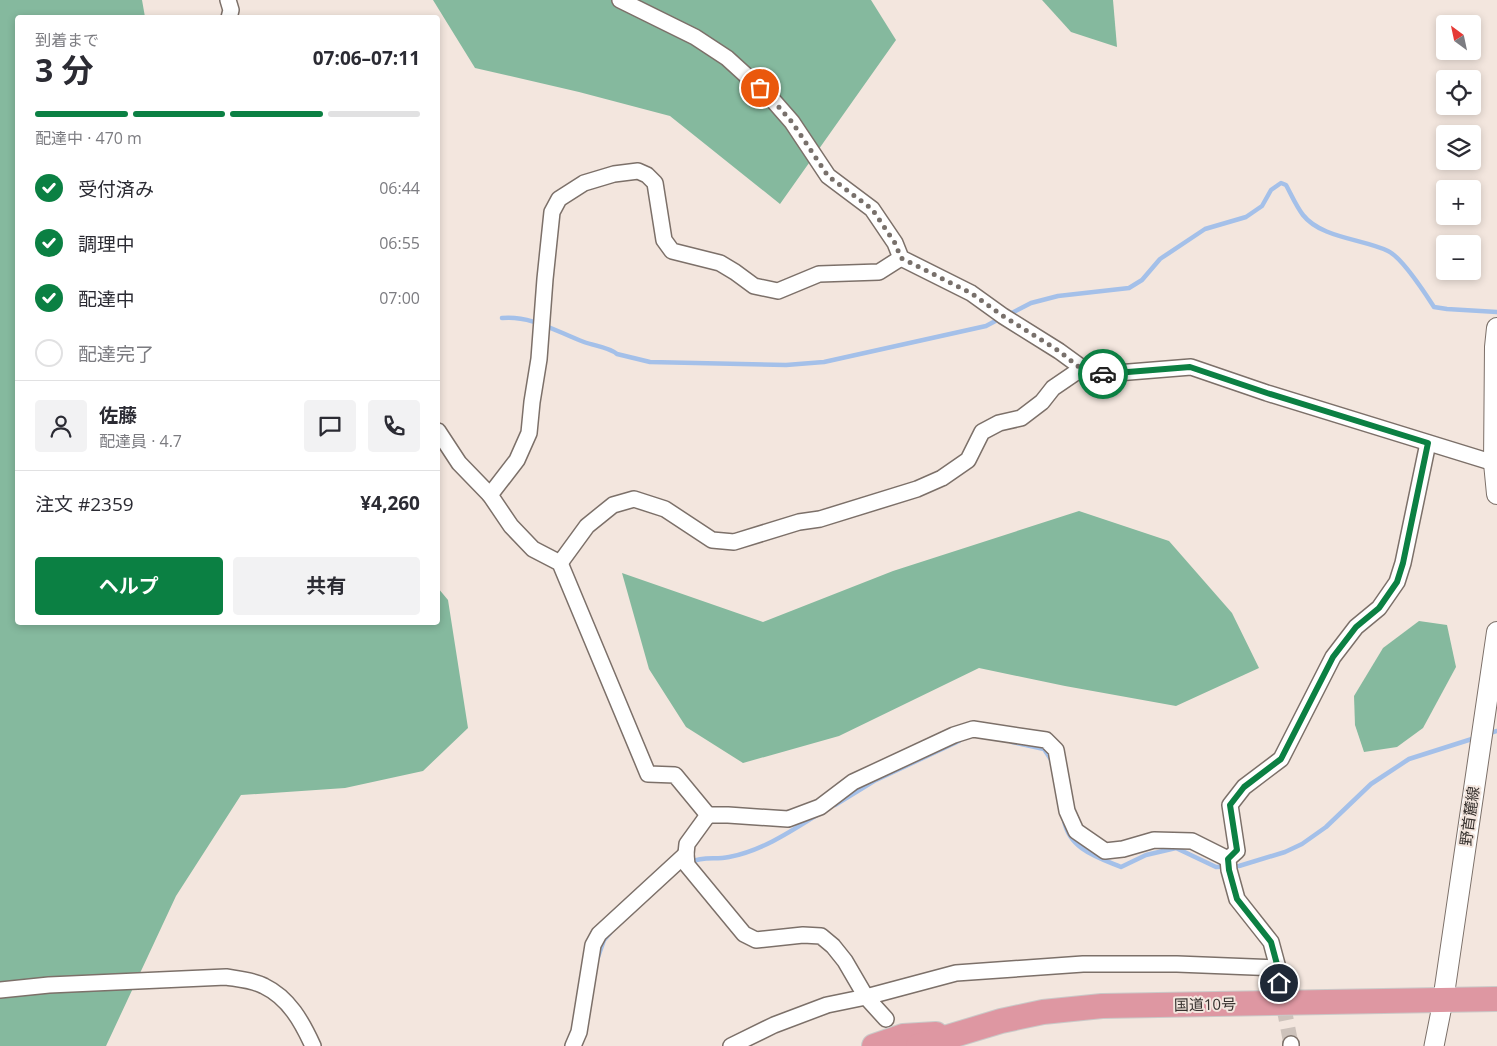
<!DOCTYPE html>
<html lang="ja">
<meta charset="utf-8">
<style>
body{margin:0;font-family:"Open Sans","Noto Sans JP",sans-serif;background:#f2f2f3;color:#2b2b33;height:100vh;display:flex;flex-direction:column;font-size:19px;white-space:nowrap}
*{box-sizing:border-box;margin:0}
p{font-size:16px;color:#7c7c81}
.icon{flex:none;width:28px;height:28px;fill:none;stroke:currentColor;stroke-width:2;stroke-linecap:round;stroke-linejoin:round}
.map{position:relative;flex:1;overflow:hidden}
.panel{position:absolute;left:15px;top:15px;width:425px;height:610px;display:flex;flex-direction:column;background:#fff;border-radius:5px;box-shadow:0 2px 8px #0003}
.panel>*{flex:none}
.needle{width:32px;rotate:327deg}
.buttons{position:absolute;left:1436px;top:15px;display:grid;gap:10px}
.buttons a{display:grid;place-items:center;width:45px;height:45px;border-radius:5px;background:#fff;box-shadow:0 2px 8px #0003;font-size:25px}
.pin{position:absolute;display:grid;place-items:center;width:42px;height:42px;color:#fff;margin:-21px;border:2px solid #fff;border-radius:50%;box-shadow:0 1px 5px #0007}
.courier{position:absolute;display:grid;place-items:center;width:50px;height:50px;margin:-25px;border:4px solid #0b8043;border-radius:50%;background:#fff;color:#222;box-shadow:0 1px 6px #0007}
.summary em{font-style:normal;font-weight:700}
.summary div{display:flex;flex-direction:column-reverse}
.summary{display:flex;align-items:center;justify-content:space-between;height:85px;padding:0 20px}
h1{font-size:32px;font-weight:700;line-height:38px}
.bar{display:grid;grid-template-columns:repeat(4,1fr);gap:8px 5px;align-content:center;height:60px;padding:0 20px}
.bar i{height:6px;border-radius:4px;background:#e1e1e2}
.bar .current{background:#0b8043}
.bar p{grid-column:span 4}
.line{display:flex;align-items:center;gap:12px;padding:0 20px;border-top:1px solid #e1e1e2}
.line div{flex:1}
.round{display:grid;place-items:center;flex:none;width:52px;height:52px;border-radius:5px;background:#f2f2f3}
ol{padding:0 20px;list-style:none}
li{display:flex;align-items:center;gap:15px;height:55px}
li p{margin-inline-start:auto}
li .icon{padding:5px;border-radius:50%;background:#0b8043;color:#fff;stroke-width:4}
li:last-child{color:#7c7c81}
li i{width:28px;height:28px;border:2px solid #e1e1e2;border-radius:50%}
.cta{display:flex;gap:10px;margin-top:auto;padding:10px 20px}
.cta a{flex:1;height:58px;border-radius:5px;background:#0b8043;color:#fff;font-size:20px;font-weight:700;line-height:58px;text-align:center}
.cta a+a{background:#f2f2f3;color:#2b2b33}
.map>svg:first-child{display:block}
.forest{fill:#85b99e}
.lines{fill:none;stroke-linecap:round;stroke-linejoin:round}
.stream{stroke:#a4c0e9;stroke-width:4.5}
.minor-tunnel{stroke:#cdc2bb;stroke-width:15;stroke-dasharray:15 8;stroke-linecap:butt}
.minor-casing{stroke:#7c7069;stroke-width:18}
.tertiary-casing{stroke:#7c7069;stroke-width:21}
.secondary-casing{stroke:#7c7069;stroke-width:22}
.trunk-casing{stroke:#cac9c8;stroke-width:26}
.minor{stroke:#fff;stroke-width:15}
.tertiary{stroke:#fff;stroke-width:19}
.secondary{stroke:#fff;stroke-width:20}
.trunk{stroke:#de97a2;stroke-width:24}
.done{stroke:#78706b;stroke-width:5;stroke-dasharray:0 9}
.route{stroke:#0b8043;stroke-width:6}
.labels{text-anchor:middle;dominant-baseline:central;stroke-width:4;stroke-linejoin:round;paint-order:stroke}
.street-label{font-size:15px;fill:#35302d;stroke:#f3e6de}
</style>
<div class="map">
<svg width="1497" height="1046" viewBox="0 0 1497 1046">
<rect width="100%" height="100%" fill="#f3e6de"/>
<!-- forest -->
<g class="forest">
<polygon points="0,0 142,0 145,17 18,18 18,622 438,622 438,588 448,600 468,728 423,771 345,788 241,795 176,896 106,1046 0,1046"/>
<polygon points="433,0 871,0 896,40 780,204 670,116 579,92 475,68"/>
<polygon points="1042,0 1113,0 1117,47 1071,32"/>
<polygon points="1079,511 1169,541 1232,613 1259,668 1176,706 1065,686 979,668 839,736 743,763 686,727 649,669 622,573 763,622 893,571"/>
<polygon points="1419,621 1447,625 1456,667 1423,728 1397,747 1364,752 1355,725 1354,696 1383,648"/>
</g>
<g class="lines">
<!-- stream -->
<g class="stream">
<path d="M1008 315 1031 303 1058 296 1129 288 1142 280 1160 259 1205 229 1246 217 1262 206 1271 190 1281 183 1286 185C1291 194 1296 206 1303 215 1321 238 1363 239 1388 251 1401 257 1425 293 1434 307L1447 309 1497 312"/>
<path d="M502 318C531 315 557 332 584 342 595 346 609 347 617 354L650 362 786 365 824 362 986 326 1001 318"/>
<polyline points="1487,734 1497,731"/>
<polyline points="1012,742 1044,749 1052,761"/>
<polyline points="835,805 874,781 959,741"/>
<path d="M1064 820C1069 849 1097 857 1121 867L1146 855 1176 848 1216 867 1239 866 1285 852 1302 844 1326 827 1371 784 1409 759 1475 738"/>
<path d="M691 862C703 856 716 860 729 857 761 851 790 832 817 815"/>
<polyline points="598,957 604,940 610,933"/>
</g>
<!-- minor-tunnel -->
<polyline class="minor-tunnel" points="1279,983 1291,1044"/>
<!-- minor casing -->
<g class="minor-casing">
<g id="minor">
<polyline points="228,0 231,10 229,18"/>
<polyline points="620,0 695,37 727,58 771,98 792,122 828,176 872,209 895,243 901,258 971,293 1003,316 1059,351 1092,375 1191,367 1267,393 1494,463"/>
<polyline points="438,431 459,463 490,495 511,526 533,549 560,563 648,774 675,775 708,815"/>
<polyline points="490,495 517,460 529,433 532,402 539,359 545,279 552,212 559,199 584,183 614,174 638,171 647,175 655,183 664,240 672,251 720,263 735,272 754,286 778,291 819,274 879,272 901,258"/>
<polyline points="560,563 587,526 613,505 634,499 665,509 712,540 734,542 799,522 820,519 917,489 942,478 968,460 982,432 999,423 1021,418 1042,402 1053,388 1075,373 1084,371"/>
<polyline points="708,815 728,815 788,819 820,807 853,782 954,735 973,729 1046,740 1056,750 1067,811 1076,831 1105,851 1123,849 1154,840 1192,841 1228,859"/>
<polyline points="708,815 687,844 686,854 687,865 744,934 756,940 803,935 821,936 833,946 845,961 866,997 886,1019"/>
<polyline points="1279,983 1278,968 1271,942 1237,899 1229,870 1228,859 1237,851 1230,805 1244,787 1281,759 1333,657 1356,627 1379,608 1397,582 1403,563 1428,443"/>
<path d="M0 990 49 985 226 977C238 979 253 980 264 986 289 998 302 1022 313 1046"/>
<polyline points="1291,1044 1291,1046"/>
<polyline points="573,1046 579,1032 593,945 599,934 686,854"/>
<polyline points="731,1046 774,1025 827,1005 866,997 956,973 1083,964 1177,964 1278,968"/>
</g>
</g>
<!-- tertiary casing -->
<g class="tertiary-casing">
<polyline id="tertiary" points="1434,1046 1443,1001"/>
</g>
<!-- secondary casing -->
<g class="secondary-casing">
<g id="secondary">
<polyline points="1497,328 1495,347 1494,463 1497,494"/>
<polyline points="1443,1001 1497,632"/>
</g>
</g>
<!-- trunk casing -->
<g class="trunk-casing">
<g id="trunk">
<polyline points="874,1046 903,1036 936,1034"/>
<polyline points="918,1046 1001,1021 1043,1012 1102,1006 1497,999"/>
</g>
</g>
<!-- minor -->
<use href="#minor" class="minor"/>
<!-- tertiary -->
<use href="#tertiary" class="tertiary"/>
<!-- secondary -->
<use href="#secondary" class="secondary"/>
<!-- trunk -->
<use href="#trunk" class="trunk"/>
</g>
<g class="lines">
<!-- done -->
<polyline class="done" points="760,88 771,98 792,122 828,176 872,209 895,243 901,258 971,293 1003,316 1059,351 1084,371 1092,375 1103,374"/>
<!-- route -->
<polyline class="route" points="1103,374 1190,367 1267,393 1428,443 1403,563 1397,582 1379,608 1356,627 1333,657 1281,759 1244,787 1230,805 1237,850 1228,859 1229,870 1237,899 1271,942 1278,968 1279,983"/>
</g>
<g class="labels">
<!-- street labels -->
<g class="street-label">
<text transform="translate(1469 816) rotate(-82)">野首麓線</text>
<text transform="translate(1205 1004) rotate(-1)">国道10号</text>
</g>
</g>
</svg>
<div class="buttons">
<a><svg class="needle" viewBox="-14 -14 28 28"><path d="M0-13l5 13h-10z" fill="#e53935"/><path d="M0 13l5-13h-10z" fill="#7c7c81"/></svg></a>
<a><svg class="icon" aria-label="locate" viewBox="0 0 24 24"><circle cx="12" cy="12" r="6"/><path d="M12 2v4M12 18v4M2 12h4M18 12h4"/></svg></a>
<a><svg class="icon" aria-label="layers" viewBox="0 0 24 24"><path d="M12 4l9 5-9 5-9-5zM3 14l9 5 9-5"/></svg></a>
<a>+</a>
<a>−</a>
</div>
<div class="pin" style="left:760px;top:88px;background:#ea580c"><svg class="icon" aria-label="bag" viewBox="0 0 24 24"><path d="M5 8h14l-1 12H6zM9 8a3 3 0 0 1 6 0"/></svg></div>
<div class="pin" style="left:1279px;top:983px;background:#1f2937"><svg class="icon" aria-label="home" viewBox="0 0 24 24"><path d="M3 11l9-7 9 7M6 9v11h12V9"/></svg></div>
<div class="courier" style="left:1103px;top:374px"><svg class="icon" aria-label="car" viewBox="0 0 24 24"><path d="M5 17H2v-5l4-1 3-4h7l3 4 3 1v5h-3M9 17h6M6 11h13"/><circle cx="7" cy="17" r="2"/><circle cx="17" cy="17" r="2"/></svg></div>
<section class="panel">
<div class="summary"><div><h1>3 分</h1><p>到着まで</p></div><em>07:06–07:11</em></div>
<div class="bar"><i class="current"></i><i class="current"></i><i class="current"></i><i></i><p>配達中 · 470 m</p></div>
<ol>
<li><svg class="icon" aria-label="check" viewBox="0 0 24 24"><path d="M5 12l5 5 9-10"/></svg>受付済み<p>06:44</p></li>
<li><svg class="icon" aria-label="check" viewBox="0 0 24 24"><path d="M5 12l5 5 9-10"/></svg>調理中<p>06:55</p></li>
<li><svg class="icon" aria-label="check" viewBox="0 0 24 24"><path d="M5 12l5 5 9-10"/></svg>配達中<p>07:00</p></li>
<li><i></i>配達完了</li>
</ol>
<div class="line" style="height:90px"><a class="round"><svg class="icon" aria-label="person" viewBox="0 0 24 24"><circle cx="12" cy="8" r="4"/><path d="M4 21q1-7 8-7t8 7"/></svg></a><div><b>佐藤</b><p>配達員 · 4.7</p></div><a class="round"><svg class="icon" aria-label="chat" viewBox="0 0 24 24"><path d="M4 5h16v11H9l-5 4z"/></svg></a><a class="round"><svg class="icon" aria-label="phone" viewBox="0 0 24 24"><path d="M5 4h4l2 5-3 2q2 4 5 5l2-3 5 2v4C11 20 4 13 5 4z"/></svg></a></div>
<div class="line" style="height:65px"><div>注文 #2359</div><b>¥4,260</b></div>
<div class="cta"><a>ヘルプ</a><a>共有</a></div>
</section>
</div>
